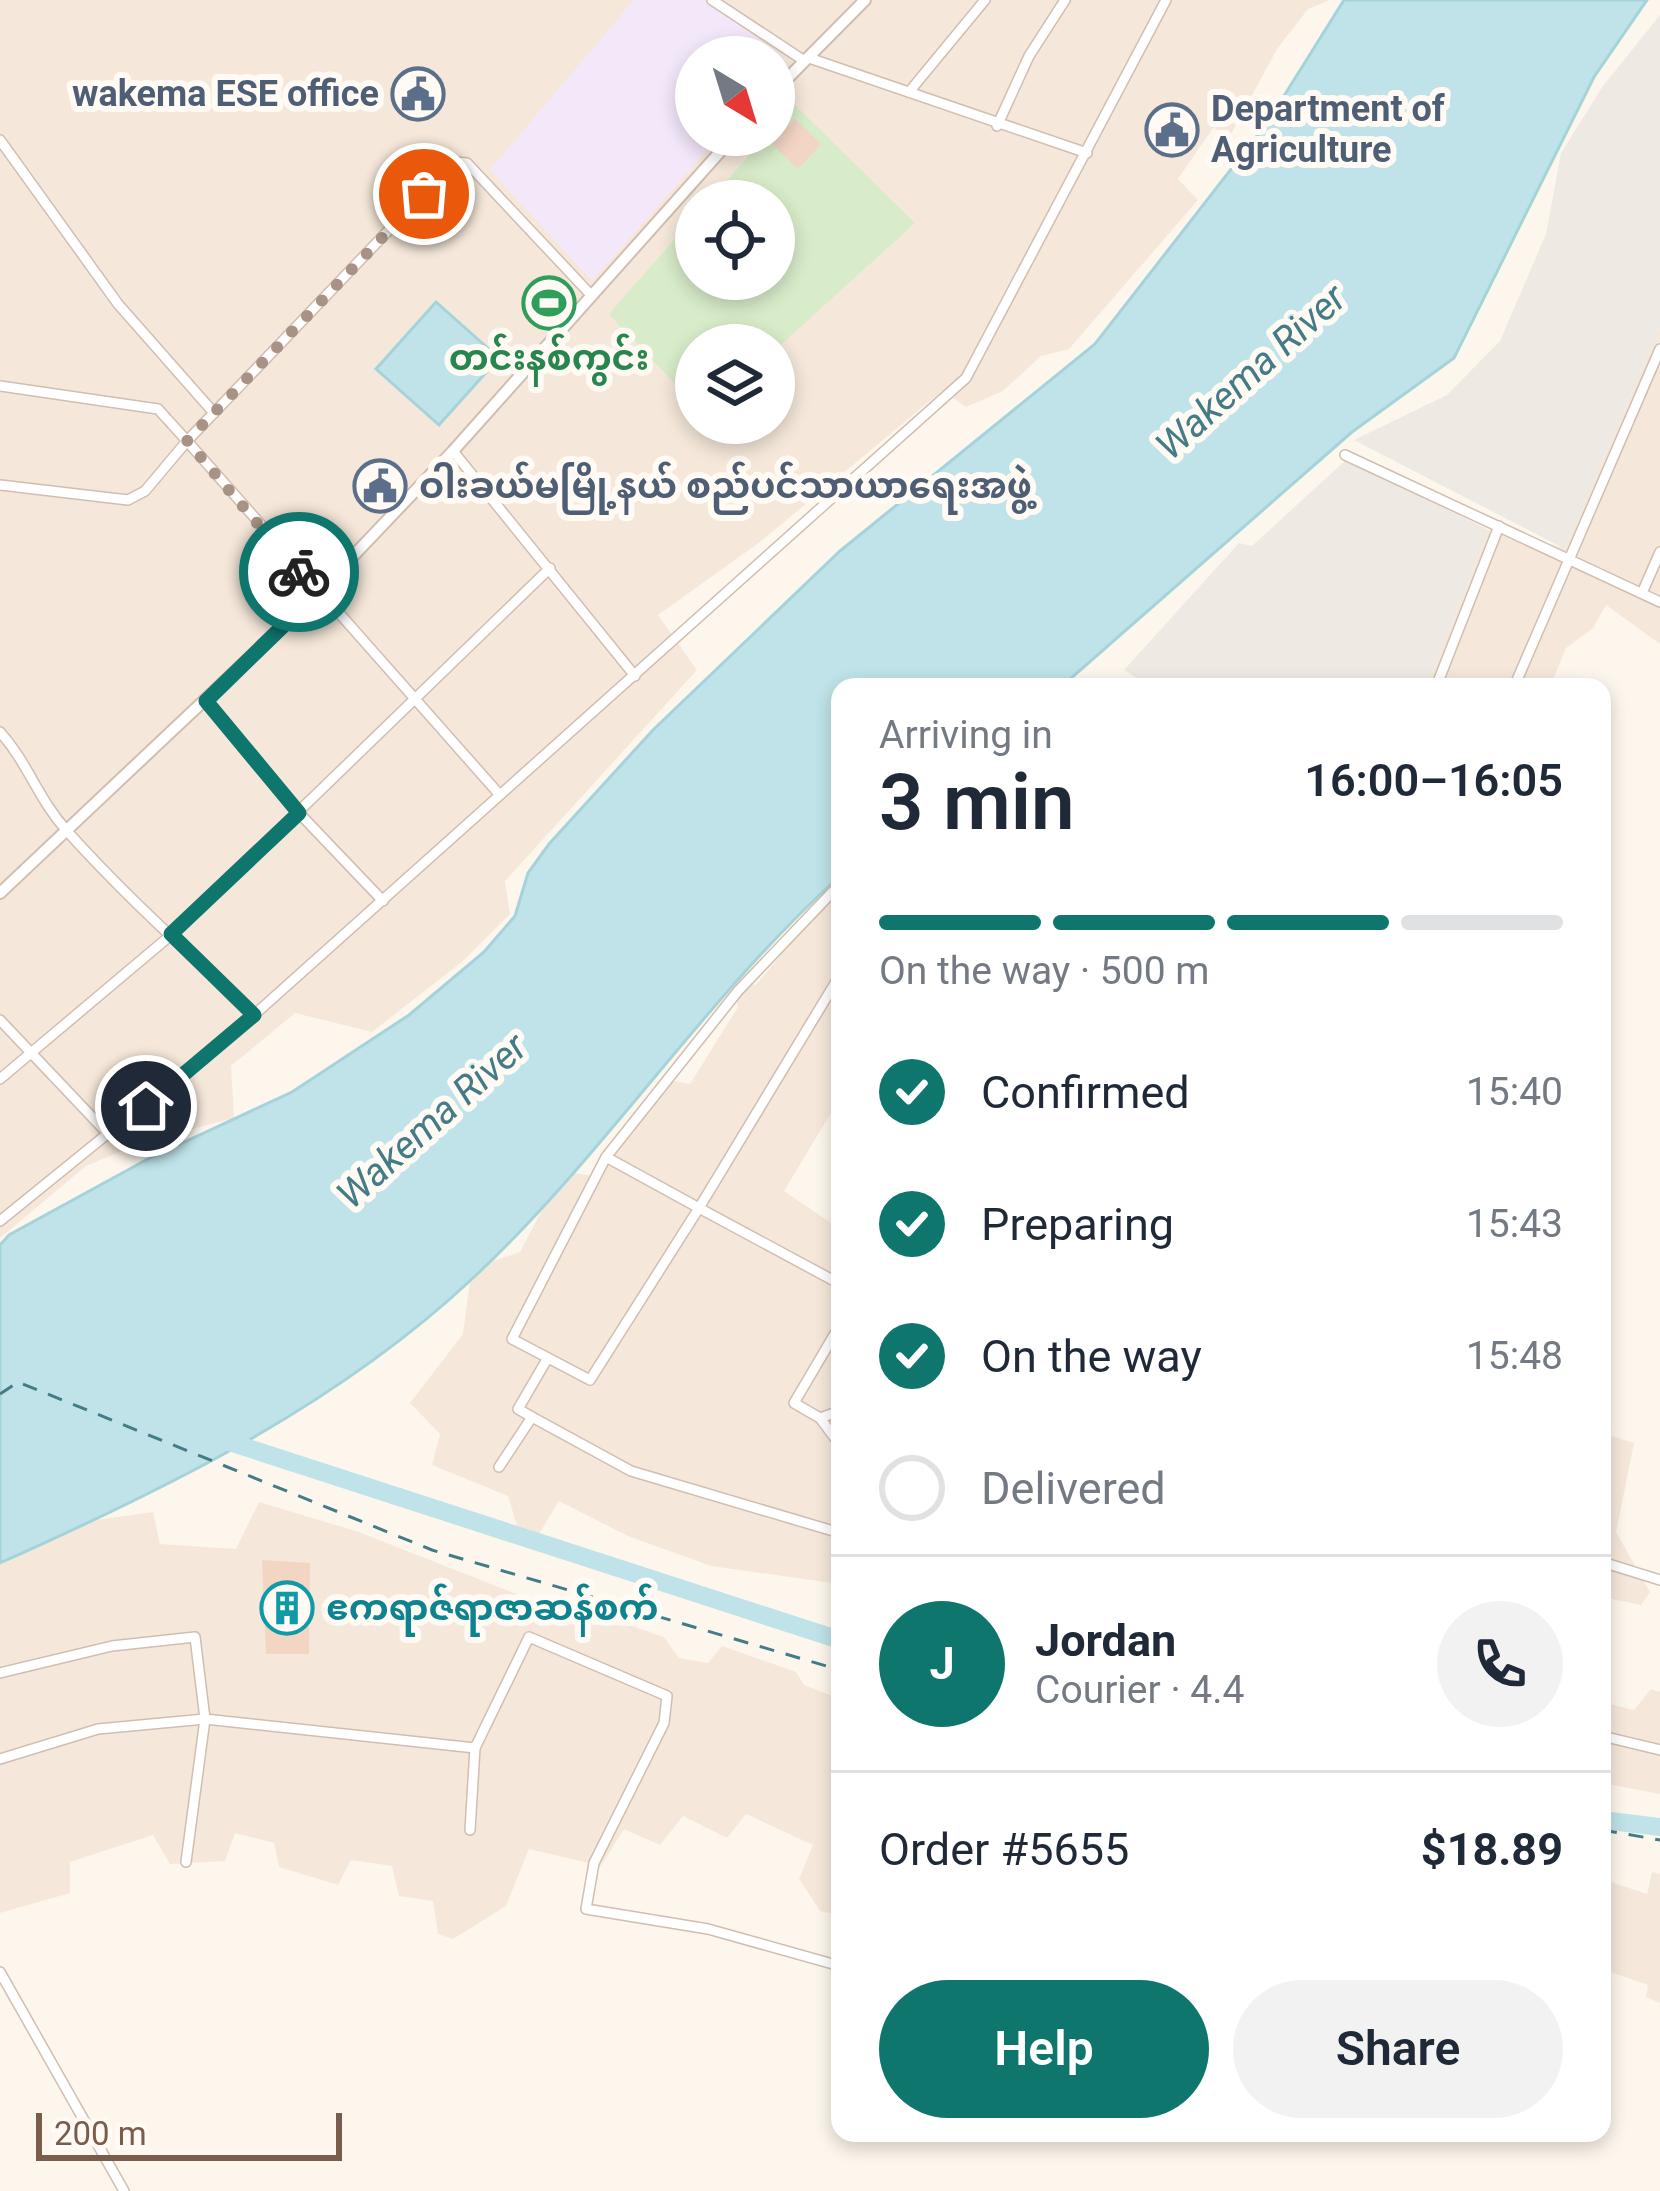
<!DOCTYPE html>
<meta charset="utf-8">
<style>
body{margin:0;font-family:Roboto,"Noto Sans Myanmar",sans-serif;background:#f2f2f3;color:#1f2937;height:100vh;display:flex;flex-direction:column;font-size:45px;white-space:nowrap}
*{box-sizing:border-box;margin:0}
p{font-size:39px;color:#747a83}
.icon{flex:none;width:66px;height:66px;fill:none;stroke:currentColor;stroke-width:2;stroke-linecap:round;stroke-linejoin:round}
.map{position:relative;flex:1;overflow:hidden}
.sheet{position:absolute;left:831px;top:678px;width:780px;height:1464px;display:flex;flex-direction:column;background:#fff;border-radius:24px;box-shadow:0 6px 18px #0003}
.sheet>*{flex:none}
.needle{width:78px;rotate:142deg}
.buttons{position:absolute;left:675px;top:36px;display:grid;gap:24px}
.buttons a{display:grid;place-items:center;width:120px;height:120px;border-radius:50%;background:#fff;box-shadow:0 6px 18px #0003;font-size:60px}
.scale{position:absolute;left:36px;bottom:30px;width:306px;box-sizing:border-box;padding-left:12px;border:6px solid #7a5c4d;border-top:0;font-size:33px;line-height:42px;white-space:nowrap;color:#7a5c4d;-webkit-text-stroke:9px #fffaf3;paint-order:stroke}
.pin{position:absolute;display:grid;place-items:center;width:102px;height:102px;color:#fff;margin:-51px;border:6px solid #fff;border-radius:50%;box-shadow:0 3px 12px #0007}
.courier{position:absolute;display:grid;place-items:center;width:120px;height:120px;margin:-60px;border:9px solid #0f766e;border-radius:50%;background:#fff;color:#222;box-shadow:0 3px 15px #0007}
.head em{font-style:normal;font-weight:600}
.head div{display:flex;flex-direction:column-reverse}
.head{display:flex;align-items:center;justify-content:space-between;height:204px;padding:0 48px}
h1{font-size:78px;font-weight:600;line-height:90px}
.bar{display:grid;grid-template-columns:repeat(4,1fr);gap:18px 12px;align-content:center;height:144px;padding:0 48px}
.bar i{height:15px;border-radius:9px;background:#e0e1e3}
.bar .selected{background:#0f766e}
.bar p{grid-column:span 4}
.line{display:flex;align-items:center;gap:30px;padding:0 48px;border-top:3px solid #e0e1e3}
.line div{flex:1}
.round{display:grid;place-items:center;flex:none;width:126px;height:126px;border-radius:63px;background:#f2f2f3}
ol{padding:0 48px;list-style:none}
li{display:flex;align-items:center;gap:36px;height:132px}
li p{margin-inline-start:auto}
li .icon{padding:12px;border-radius:50%;background:#0f766e;color:#fff;stroke-width:4}
li:last-child{color:#747a83}
li i{width:66px;height:66px;border:6px solid #e0e1e3;border-radius:50%}
.cta{display:flex;gap:24px;margin-top:auto;padding:24px 48px}
.cta a{flex:1;height:138px;border-radius:72px;background:#0f766e;color:#fff;font-size:48px;font-weight:600;line-height:138px;text-align:center}
.cta a+a{background:#f2f2f3;color:#1f2937}
.map>svg:first-child{display:block}
.residential{fill:#f5e8da;fill-rule:evenodd}
.industrial{fill:#efe9e4}
.education{fill:#f3e8fa}
.green{fill:#d8ecc9}
.water{fill:#bfe3e8;stroke:#a5d3da;stroke-width:3}
.lines{fill:none;stroke-linecap:round;stroke-linejoin:round}
.river{stroke:#bfe3e8;stroke-width:18}
.ferry{stroke:#437c86;stroke-width:3;stroke-dasharray:15 12;stroke-linecap:butt}
.building{fill:#f3d5c3}
.minor-casing{stroke:#d1beb0;stroke-width:12}
.tertiary-casing{stroke:#d1beb0;stroke-width:14}
.minor{stroke:#fff;stroke-width:9}
.tertiary{stroke:#fff;stroke-width:10}
.done{stroke:#a89285;stroke-width:12;stroke-dasharray:0 21.6}
.route{stroke:#0f766e;stroke-width:15}
.labels{text-anchor:middle;dominant-baseline:central;stroke-width:12;stroke-linejoin:round;paint-order:stroke}
.service-label{font-size:36px;font-weight:bold;fill:#4e5e75;stroke:#fffaf3;text-anchor:start}
.leisure-label{font-size:36px;font-weight:bold;fill:#27864d;stroke:#fffaf3}
.culture-label{font-size:36px;font-weight:bold;fill:#0d838f;stroke:#fffaf3;text-anchor:start}
.water-label{font-size:39px;font-style:italic;fill:#437c86;stroke:#fffaf3}
</style>
<div class="map">
<svg width="1660" height="2191" viewBox="0 0 1660 2191">
<rect width="100%" height="100%" fill="#fdf6ec"/>
<!-- residential -->
<g class="residential">
<path d="M0 0H1330L1308 9 1277 49 1231 134 1213 128 1178 179 1198 200 1069 349 1041 356 1003 391 966 407 942 391 760 542 658 615 697 670 505 881 510 914 463 961 372 1032 295 1013 231 1066 234 1118 146 1141 86 1166 0 1238ZM696 57H774V135H696ZM696 201H774V279H696ZM696 345H774V423H696Z"/>
<polygon points="1660,328 1660,644 1606,605 1593,628 1566,648 1550,687 1427,687 1489,530 1565,548"/>
<polygon points="840,884 840,1098 784,1191 840,1229 840,1584 711,1566 628,1536 559,1501 537,1537 518,1529 508,1496 432,1465 440,1434 410,1403 463,1334 470,1281 490,1262 520,1252 552,1191 575,1173 599,1177 669,1080 690,1084 738,1007 734,991 743,982 756,985 804,927 811,908"/>
<polygon points="1602,1433 1634,1443 1616,1532 1650,1592 1641,1605 1602,1597"/>
<polygon points="259,1502 359,1532 542,1604 567,1624 632,1626 664,1637 679,1658 708,1663 722,1646 796,1672 804,1685 840,1699 840,1915 820,1911 799,1879 813,1845 746,1814 727,1838 683,1816 660,1845 624,1829 601,1866 529,1849 506,1906 453,1939 438,1934 433,1901 399,1896 392,1866 351,1860 338,1885 279,1867 274,1843 235,1833 225,1861 170,1864 153,1835 70,1862 70,1893 0,1913 0,1563 95,1520 153,1512 160,1544 236,1549"/>
<polygon points="1651,1689 1660,1692 1660,1794 1602,1783 1602,1702 1634,1710"/>
<polygon points="1652,1872 1660,1874 1660,2003 1646,1997 1648,1985 1602,1969 1602,1879 1647,1894"/>
</g>
<!-- industrial -->
<g class="industrial">
<polygon points="1660,15 1660,328 1565,549 1354,440 1447,395 1500,341 1546,234 1561,153 1603,86"/>
<polygon points="1346,460 1489,530 1427,687 1151,687 1124,670 1239,543 1252,546"/>
</g>
<!-- education -->
<polygon class="education" points="634,0 704,0 786,59 774,73 774,57 696,57 696,135 720,135 592,281 490,170"/>
<!-- green -->
<polygon class="green" points="794,104 915,223 774,351 774,345 696,345 696,406 609,314 696,215 696,279 774,279 774,201 709,201 767,135 774,135 774,127"/>
<!-- water -->
<g class="water">
<path d="M1344 0H1647L1594 77 1454 358 1352 432 1061 687H840V876C705 997 606 1154 473 1278 338 1405 168 1488 0 1563V1245L9 1235 146 1160 292 1092 409 1015 484 952 515 916 528 873 549 844 653 730 840 551 1095 344 1267 123Z"/>
<polygon points="436,302 499,358 439,425 376,369"/>
</g>
<g class="lines">
<!-- river -->
<g class="river">
<polyline points="217,1438 840,1640"/>
<polyline points="1602,1820 1660,1827"/>
</g>
<!-- ferry -->
<g class="ferry">
<polyline points="0,1394 18,1382 432,1550 840,1670"/>
<polyline points="1602,1830 1660,1840"/>
</g>
</g>
<!-- building -->
<g class="building">
<polygon points="795,119 821,144 798,169 772,144"/>
<polygon points="262,1560 310,1563 309,1654 266,1654"/>
</g>
<g class="lines">
<!-- minor casing -->
<g class="minor-casing">
<g id="minor">
<polyline points="712,0 803,60"/>
<polyline points="812,59 1087,153"/>
<polyline points="909,92 985,0"/>
<polyline points="997,126 1029,56 1065,0"/>
<polyline points="0,140 118,304 214,413"/>
<polyline points="0,386 158,409 187,441 454,162 467,163 591,295"/>
<polyline points="453,451 635,676"/>
<polyline points="1345,455 1660,602"/>
<polyline points="0,485 128,500 145,491 187,441 499,794"/>
<polyline points="1642,593 1660,552"/>
<polyline points="1436,687 1499,526"/>
<polyline points="1514,687 1660,349"/>
<polyline points="206,701 299,813 383,901"/>
<path d="M0 732C28 763 38 799 67 831 125 896 192 955 254 1015"/>
<polyline points="840,975 699,1208 840,1284"/>
<polyline points="0,1020 110,1136"/>
<polyline points="0,1079 171,935 550,568"/>
<polyline points="606,1157 699,1208 590,1380 512,1339 606,1157 738,991 840,884"/>
<polyline points="0,1221 254,1015 966,378 1166,0"/>
<polyline points="840,1325 794,1403 820,1418 840,1411"/>
<polyline points="532,1417 518,1409 546,1361"/>
<polyline points="820,1418 840,1445"/>
<polyline points="499,1467 532,1417 631,1471 840,1533"/>
<polyline points="1602,1562 1660,1580"/>
<polyline points="0,1673 112,1646 195,1637 205,1719 98,1729 0,1759"/>
<polyline points="1602,1736 1660,1750"/>
<polyline points="470,1830 475,1748"/>
<polyline points="186,1862 205,1719 475,1748 529,1637 667,1696 664,1723 594,1863 586,1909 708,1929 840,1966"/>
<polyline points="0,1972 124,2191"/>
</g>
</g>
<!-- tertiary casing -->
<g class="tertiary-casing">
<g id="tertiary">
<polyline points="774,92 865,0"/>
<polyline points="0,893 317,594 453,451 735,135"/>
</g>
</g>
<!-- minor -->
<use href="#minor" class="minor"/>
<!-- tertiary -->
<use href="#tertiary" class="tertiary"/>
</g>
<g class="lines">
<!-- done -->
<polyline class="done" points="299,572 187,441 424,194"/>
<!-- route -->
<polyline class="route" points="146,1106 254,1015 171,934 299,813 206,701 316,594 299,572"/>
</g>
<!-- icons -->
<defs>
<g id="civic-ring" transform="scale(2.7)"><circle r="9.5" fill="#fffaf3" stroke="#5c6f8a" stroke-width="1.5"/><path d="M-.6-6.5H3V-4.5H.6V-3L4-1V1h2V6H-6V1h2V-1L-.6-3ZM-1.2 2.5V6h2.4V2.5Z" fill="#5c6f8a"/></g>
<g id="stadium-ring" transform="scale(2.7)"><circle r="9.5" fill="#fffaf3" stroke="#2e9e5b" stroke-width="1.5"/><path d="M0-5a6.5 5 0 1 0 0 10a6.5 5 0 1 0 0-10ZM-3.5-1.8h7v3.6h-7Z" fill="#2e9e5b"/></g>
<g id="building-ring" transform="scale(2.7)"><circle r="9.5" fill="#fffaf3" stroke="#0f9aa8" stroke-width="1.5"/><path d="M-4-6H4V6H1V3H-1V6H-4ZM-2.5-4.3h1.7v1.8h-1.7ZM.8-4.3h1.7v1.8H.8ZM-2.5-1h1.7V.8h-1.7ZM.8-1h1.7V.8H.8Z" fill="#0f9aa8"/></g>
</defs>
<g fill-rule="evenodd">
<use href="#civic-ring" x="418" y="94"/>
<use href="#civic-ring" x="1172" y="130"/>
<use href="#stadium-ring" x="549" y="303"/>
<use href="#civic-ring" x="380" y="486"/>
<use href="#building-ring" x="287" y="1608"/>
</g>
<g class="labels">
<!-- service labels -->
<g class="service-label">
<text x="379" y="94" text-anchor="end">wakema ESE office</text>
<text x="1211" y="109">Department of<tspan x="1211" dy="41">Agriculture</tspan></text>
<text x="419" y="486">ဝါးခယ်မမြို့နယ် စည်ပင်သာယာရေးအဖွဲ့</text>
</g>
<!-- leisure labels -->
<g class="leisure-label">
<text x="549" y="358">တင်းနစ်ကွင်း</text>
</g>
<!-- culture labels -->
<g class="culture-label">
<text x="326" y="1608">ဧကရာဇ်ရာဇာဆန်စက်</text>
</g>
<!-- water labels -->
<g class="water-label">
<text transform="translate(1251 372) rotate(-42)">Wakema River</text>
<text transform="translate(432 1121) rotate(-42)">Wakema River</text>
</g>
</g>
</svg>
<div class="buttons">
<a><svg class="needle" viewBox="-14 -14 28 28"><path d="M0-13l5 13h-10z" fill="#e53935"/><path d="M0 13l5-13h-10z" fill="#747a83"/></svg></a>
<a><svg class="icon" aria-label="locate" viewBox="0 0 24 24"><circle cx="12" cy="12" r="6"/><path d="M12 2v4M12 18v4M2 12h4M18 12h4"/></svg></a>
<a><svg class="icon" aria-label="layers" viewBox="0 0 24 24"><path d="M12 4l9 5-9 5-9-5zM3 14l9 5 9-5"/></svg></a>
</div>
<div class="scale">200 m</div>
<div class="pin" style="left:424px;top:194px;background:#ea580c"><svg class="icon" aria-label="bag" viewBox="0 0 24 24"><path d="M5 8h14l-1 12H6zM9 8a3 3 0 0 1 6 0"/></svg></div>
<div class="pin" style="left:146px;top:1106px;background:#1f2937"><svg class="icon" aria-label="home" viewBox="0 0 24 24"><path d="M3 11l9-7 9 7M6 9v11h12V9"/></svg></div>
<div class="courier" style="left:299px;top:572px"><svg class="icon" aria-label="bike" viewBox="0 0 24 24"><circle cx="6" cy="16" r="4"/><circle cx="18" cy="16" r="4"/><path d="M6 16l4-8h5l3 8M10 8l3 8H6M13 5h3"/></svg></div>
<section class="sheet">
<div class="head"><div><h1>3 min</h1><p>Arriving in</p></div><em>16:00–16:05</em></div>
<div class="bar"><i class="selected"></i><i class="selected"></i><i class="selected"></i><i></i><p>On the way · 500 m</p></div>
<ol>
<li><svg class="icon" aria-label="check" viewBox="0 0 24 24"><path d="M5 12l5 5 9-10"/></svg>Confirmed<p>15:40</p></li>
<li><svg class="icon" aria-label="check" viewBox="0 0 24 24"><path d="M5 12l5 5 9-10"/></svg>Preparing<p>15:43</p></li>
<li><svg class="icon" aria-label="check" viewBox="0 0 24 24"><path d="M5 12l5 5 9-10"/></svg>On the way<p>15:48</p></li>
<li><i></i>Delivered</li>
</ol>
<div class="line" style="height:216px"><b class="round" style="background:#0f766e;color:#fff">J</b><div><b>Jordan</b><p>Courier · 4.4</p></div><a class="round"><svg class="icon" aria-label="phone" viewBox="0 0 24 24"><path d="M5 4h4l2 5-3 2q2 4 5 5l2-3 5 2v4C11 20 4 13 5 4z"/></svg></a></div>
<div class="line" style="height:156px"><div>Order #5655</div><b>$18.89</b></div>
<div class="cta"><a>Help</a><a>Share</a></div>
</section>
</div>
